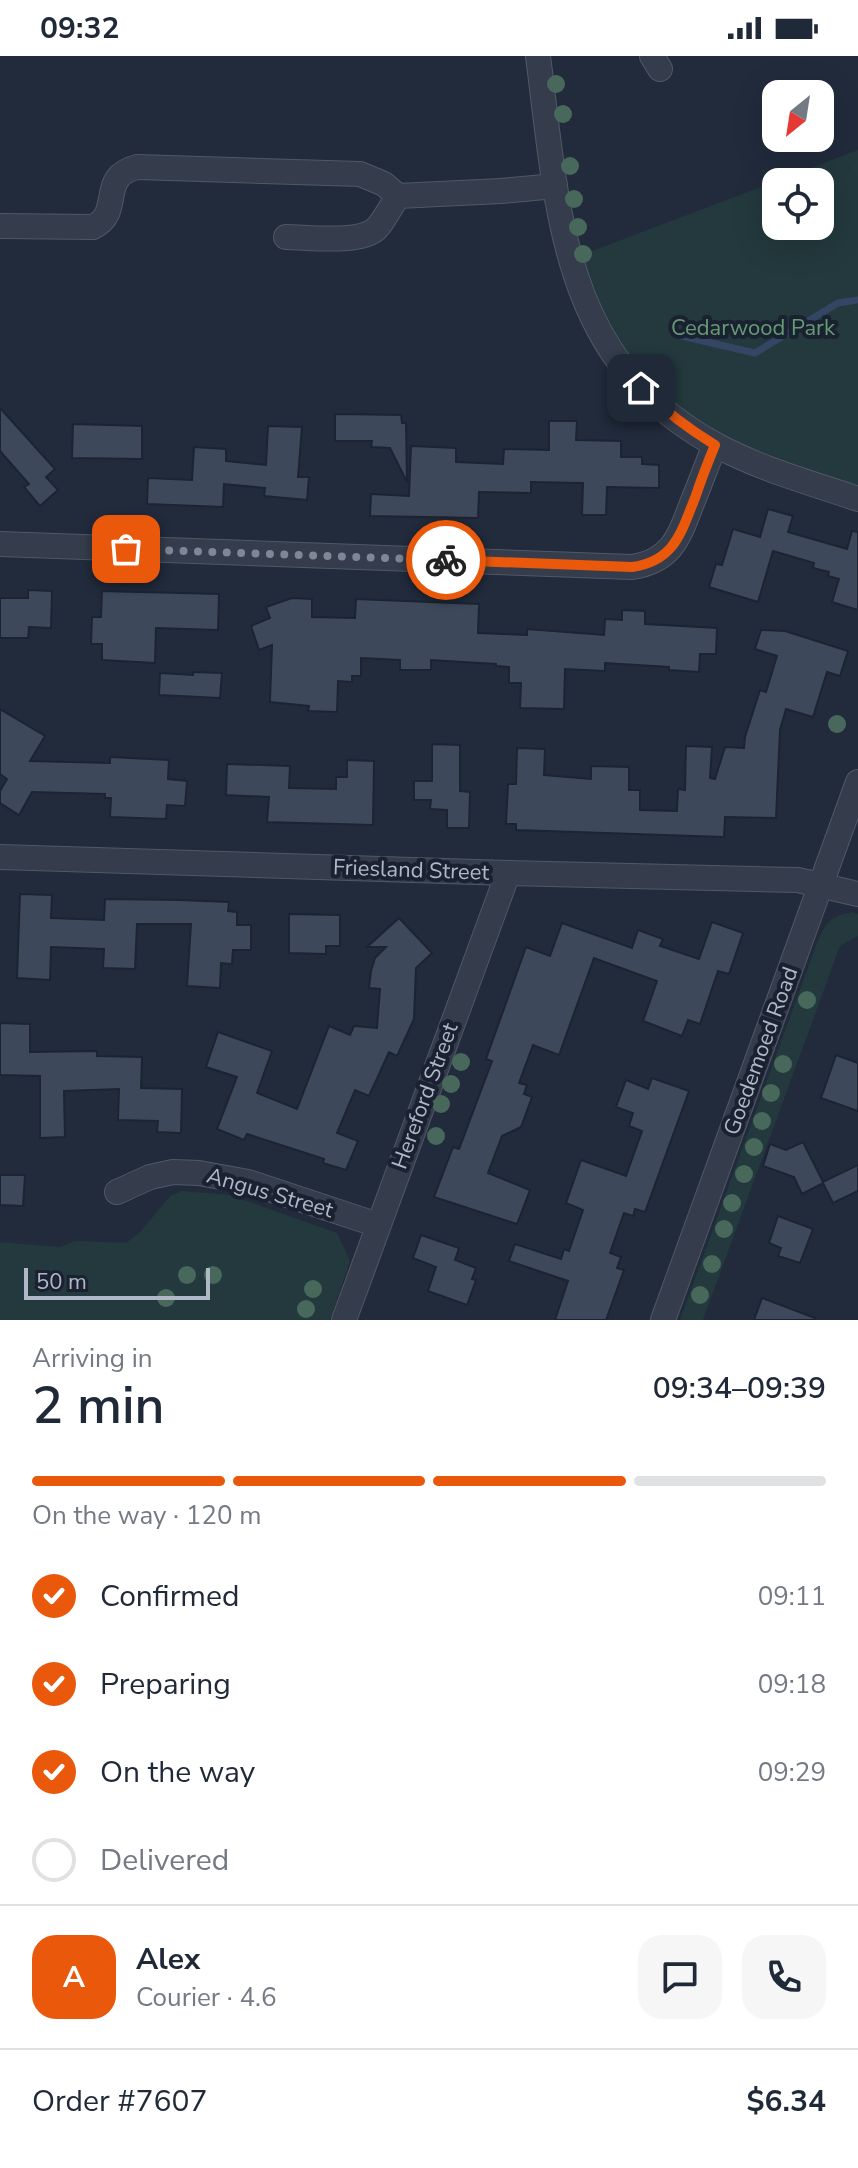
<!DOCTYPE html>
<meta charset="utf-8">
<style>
body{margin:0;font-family:"Nunito Sans",sans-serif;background:#f6f6f7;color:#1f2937;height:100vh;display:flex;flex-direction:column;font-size:30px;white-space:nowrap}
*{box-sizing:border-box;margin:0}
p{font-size:26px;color:#747a83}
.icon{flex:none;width:44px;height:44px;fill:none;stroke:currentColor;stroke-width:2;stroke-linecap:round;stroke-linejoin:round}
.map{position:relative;height:1264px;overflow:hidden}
.panel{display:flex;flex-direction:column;background:#fff;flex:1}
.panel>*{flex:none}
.needle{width:52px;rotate:210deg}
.buttons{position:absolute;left:762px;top:24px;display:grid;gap:16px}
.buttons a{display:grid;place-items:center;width:72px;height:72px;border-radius:16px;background:#fff;box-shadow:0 8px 32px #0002;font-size:40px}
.scale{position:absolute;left:24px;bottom:20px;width:186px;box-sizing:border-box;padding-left:8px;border:4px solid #b0b8c8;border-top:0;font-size:22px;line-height:28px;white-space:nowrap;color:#b0b8c8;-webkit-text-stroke:6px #1a2231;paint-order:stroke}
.pin{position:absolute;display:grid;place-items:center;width:68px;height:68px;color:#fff;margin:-34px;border-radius:16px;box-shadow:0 4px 12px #0006}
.courier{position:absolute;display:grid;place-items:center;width:80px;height:80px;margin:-40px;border:6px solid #ea580c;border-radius:50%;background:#fff;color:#222;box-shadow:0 2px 10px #0007}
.overview em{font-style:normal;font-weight:600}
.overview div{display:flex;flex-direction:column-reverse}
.overview{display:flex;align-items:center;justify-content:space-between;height:136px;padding:0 32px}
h1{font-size:52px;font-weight:600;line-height:60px}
.bar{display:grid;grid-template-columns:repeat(4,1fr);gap:12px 8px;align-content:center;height:96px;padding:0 32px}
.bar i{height:10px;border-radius:6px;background:#e0e1e3}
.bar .on{background:#ea580c}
.bar p{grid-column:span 4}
.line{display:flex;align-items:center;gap:20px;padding:0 32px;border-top:2px solid #e0e1e3}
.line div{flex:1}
.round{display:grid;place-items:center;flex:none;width:84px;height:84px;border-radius:24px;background:#f6f6f7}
ol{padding:0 32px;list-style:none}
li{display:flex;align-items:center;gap:24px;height:88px}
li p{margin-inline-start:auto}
li .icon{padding:8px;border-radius:50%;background:#ea580c;color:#fff;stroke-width:4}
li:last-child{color:#747a83}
li i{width:44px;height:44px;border:4px solid #e0e1e3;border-radius:50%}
.status{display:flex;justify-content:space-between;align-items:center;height:56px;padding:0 40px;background:#fff;direction:ltr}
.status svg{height:22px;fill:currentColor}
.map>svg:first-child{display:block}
.green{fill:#23393d;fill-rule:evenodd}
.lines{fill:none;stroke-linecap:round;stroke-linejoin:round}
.stream{stroke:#344664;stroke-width:7}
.building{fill:#3d495b;stroke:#1c2433;stroke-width:2}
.minor-casing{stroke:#505867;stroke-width:26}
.minor{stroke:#353d4c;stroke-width:24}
.tree{fill:#47685b}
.done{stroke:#7e8797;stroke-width:8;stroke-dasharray:0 14.4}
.route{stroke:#ea580c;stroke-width:10}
.labels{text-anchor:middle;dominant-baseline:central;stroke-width:8;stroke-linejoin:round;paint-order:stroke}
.park-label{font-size:22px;fill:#669a74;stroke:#1a2231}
.street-label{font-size:22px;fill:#b0b8c8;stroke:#1a2231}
</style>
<div class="status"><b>09:32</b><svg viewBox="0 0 49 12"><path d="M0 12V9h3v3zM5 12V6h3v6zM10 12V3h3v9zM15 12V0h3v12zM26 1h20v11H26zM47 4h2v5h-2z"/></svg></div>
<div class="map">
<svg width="858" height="1264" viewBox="0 0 858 1264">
<rect width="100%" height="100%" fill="#212b3c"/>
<!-- green -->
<g class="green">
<path d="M858 94V430C819 416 779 404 742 388 664 355 609 286 584 208L592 195ZM776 126H820V170H776Z"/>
<path d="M852 856 858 858V880L840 890 703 1264H680L817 887C826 866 829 861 852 856Z"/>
<polygon points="182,1135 230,1139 337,1177 350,1205 330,1264 0,1264 0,1186 60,1191 75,1185 126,1187 140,1176 170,1140"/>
</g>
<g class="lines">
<!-- stream -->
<polyline class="stream" points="677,279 755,297 838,247 858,244"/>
</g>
<!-- building -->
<g class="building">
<polygon points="0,352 55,413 46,421 58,434 40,450 24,431 29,428 0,395"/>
<polygon points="335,358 401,359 402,367 406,367 407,426 390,392 371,391 372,385 335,385"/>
<polygon points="549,365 577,365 576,384 621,385 621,401 642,401 642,408 659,409 659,432 607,431 606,459 582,459 583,427 531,426 531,437 479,436 478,462 370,460 371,438 409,440 411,390 456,392 456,406 503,408 504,393 549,394"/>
<polygon points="73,368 142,370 142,403 72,402"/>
<polygon points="268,370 302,371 298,421 309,421 307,444 264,440 265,432 224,428 223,451 147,448 148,422 192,424 194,391 226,393 226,405 266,409"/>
<polygon points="768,453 793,460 788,476 847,493 852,475 858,476 858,554 832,546 839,523 828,520 829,516 813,512 814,507 773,495 758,546 709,531 716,508 722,509 733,473 760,481"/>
<polygon points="28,534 52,535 51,572 29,571 28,582 0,582 0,542 28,542"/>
<polygon points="102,535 219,538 218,574 156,572 155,607 102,604 102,588 91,588 92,561 101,561"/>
<polygon points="292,542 312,543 312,561 355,562 356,543 479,548 478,577 527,579 527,573 604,579 605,563 622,564 622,554 645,555 645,568 717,572 716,598 700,598 699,616 669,614 669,611 605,607 605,615 565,613 564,653 520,652 521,627 509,627 509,611 496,610 496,608 431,604 431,614 400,614 400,604 361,602 361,620 352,620 352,626 338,625 337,656 308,655 309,650 270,646 272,589 259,594 251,570 270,562 266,551"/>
<polygon points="761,574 785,575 848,595 840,620 827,616 813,661 786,653 780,674 776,762 725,761 724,781 516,774 516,768 506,768 508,728 516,728 517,692 545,693 544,719 591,723 591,710 629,711 629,734 640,734 640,754 677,755 678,733 685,734 686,690 712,691 710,722 715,723 725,691 744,692 745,681 760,634 766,636 777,600 755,593"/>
<polygon points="193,616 222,617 220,642 159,639 160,617 193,619"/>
<polygon points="0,653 45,680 30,705 110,707 110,701 169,704 168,723 187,725 185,750 167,749 166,763 110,761 111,742 105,742 105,738 32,736 19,759 0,747 0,735 7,723 0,718"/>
<polygon points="432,688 460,689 460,735 470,736 469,772 447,772 447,754 430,753 431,744 414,744 414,725 432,725"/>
<polygon points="347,704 374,705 373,769 267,766 269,741 226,739 227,708 290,710 289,732 336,733 336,721 347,721"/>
<polygon points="20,838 52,839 51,862 104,864 105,843 180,844 229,846 228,855 237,856 237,869 251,869 251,894 233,894 232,908 221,907 220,932 187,930 191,868 137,868 135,913 103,912 104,893 51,891 50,924 17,922"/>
<polygon points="289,858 340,859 340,890 326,890 326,898 289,897"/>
<polygon points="399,862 432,897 416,912 414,963 397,1000 389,996 369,1040 355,1034 337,1077 358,1085 346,1114 323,1107 324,1103 247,1078 244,1084 217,1073 237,1021 206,1011 218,976 272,995 257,1037 297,1053 329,970 350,979 354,970 377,972 380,933 369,932 371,915 375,902 386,891 367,891"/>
<polygon points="712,866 743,877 729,918 718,915 700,968 688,964 682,980 643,965 657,925 594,902 559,999 533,989 519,1027 527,1029 524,1038 532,1041 521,1071 502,1080 488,1117 530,1134 517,1168 434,1141 453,1091 459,1093 492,1005 486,1003 526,891 550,900 562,867 632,892 638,874 663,883 660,890 699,903"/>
<polygon points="0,967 30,968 30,996 97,995 97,1000 142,1001 141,1032 182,1033 181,1077 157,1076 158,1065 118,1064 119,1033 64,1035 65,1081 40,1082 40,1020 0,1019"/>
<polygon points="836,999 858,1007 858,1055 821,1042"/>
<polygon points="652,1022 689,1035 645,1156 635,1153 633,1160 624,1157 610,1197 621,1201 617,1212 624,1214 606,1264 555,1264 568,1225 509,1205 515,1188 561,1203 564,1193 569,1195 583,1154 566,1147 581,1104 626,1120 642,1075 629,1070 633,1057 616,1051 626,1024 648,1033"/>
<polygon points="803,1086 823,1126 858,1109 858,1135 833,1147 823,1127 802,1138 794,1121 763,1110 770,1088 786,1094"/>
<polygon points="0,1119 25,1119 23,1150 0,1149"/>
<polygon points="778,1160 813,1173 800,1207 778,1200 781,1192 769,1187"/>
<polygon points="421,1179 459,1192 455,1204 476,1212 472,1223 476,1224 467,1249 428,1235 436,1211 413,1202"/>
<polygon points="762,1242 815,1262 814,1264 754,1264"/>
</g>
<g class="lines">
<!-- minor casing -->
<g class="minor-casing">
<g id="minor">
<path d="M538 0C558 155 561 305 716 389 760 413 811 427 858 443"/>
<polyline points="652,0 660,13"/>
<path d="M0 170 93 171C124 156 97 121 137 111L360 118 384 128 398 140 501 135 555 130"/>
<path d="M286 181C308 181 359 188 376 173 384 165 391 150 398 140"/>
<path d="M0 488 632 511C672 505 679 481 692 447 700 428 707 408 715 389"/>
<polyline points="0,801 508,817 798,824 858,838"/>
<polyline points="117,1136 150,1121 173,1116 199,1117 248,1126 378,1169"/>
<polyline points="344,1264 508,817"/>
<polyline points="663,1264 858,726"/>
</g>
</g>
<!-- minor -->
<use href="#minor" class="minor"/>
</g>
<!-- trees -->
<g class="tree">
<circle cx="556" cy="28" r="9"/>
<circle cx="563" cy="58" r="9"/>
<circle cx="570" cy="110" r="9"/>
<circle cx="574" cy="143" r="9"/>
<circle cx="578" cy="171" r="9"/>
<circle cx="583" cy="198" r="9"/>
<circle cx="837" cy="668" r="9"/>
<circle cx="807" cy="944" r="9"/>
<circle cx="461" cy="1006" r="9"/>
<circle cx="783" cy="1008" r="9"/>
<circle cx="451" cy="1028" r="9"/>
<circle cx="771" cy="1037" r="9"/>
<circle cx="441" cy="1048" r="9"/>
<circle cx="762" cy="1065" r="9"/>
<circle cx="436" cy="1080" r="9"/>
<circle cx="754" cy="1091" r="9"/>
<circle cx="744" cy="1118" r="9"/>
<circle cx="732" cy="1147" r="9"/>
<circle cx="724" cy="1173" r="9"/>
<circle cx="712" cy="1208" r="9"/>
<circle cx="187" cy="1219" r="9"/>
<circle cx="213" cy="1219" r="9"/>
<circle cx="313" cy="1233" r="9"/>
<circle cx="700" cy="1239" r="9"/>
<circle cx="166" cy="1242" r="9"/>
<circle cx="306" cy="1253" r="9"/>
</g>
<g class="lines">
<!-- done -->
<polyline class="done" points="126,493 446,504"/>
<!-- route -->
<path class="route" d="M446 504 632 511C675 505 681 476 695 442 701 424 708 406 715 389 687 372 664 354 641 332"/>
</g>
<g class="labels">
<!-- park labels -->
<g class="park-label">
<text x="753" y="272">Cedarwood Park</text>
</g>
<!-- street labels -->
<g class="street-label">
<text transform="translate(411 814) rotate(2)">Friesland Street</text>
<text transform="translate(761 995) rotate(-70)">Goedemoed Road</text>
<text transform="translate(425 1040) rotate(-70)">Hereford Street</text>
<text transform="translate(270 1137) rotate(16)">Angus Street</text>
</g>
</g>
</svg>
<div class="buttons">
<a><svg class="needle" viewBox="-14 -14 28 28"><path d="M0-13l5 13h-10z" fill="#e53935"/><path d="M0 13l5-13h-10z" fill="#747a83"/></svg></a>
<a><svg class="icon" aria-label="locate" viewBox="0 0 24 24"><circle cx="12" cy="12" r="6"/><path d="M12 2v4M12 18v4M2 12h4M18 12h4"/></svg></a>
</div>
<div class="scale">50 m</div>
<div class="pin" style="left:126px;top:493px;background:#ea580c"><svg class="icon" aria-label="bag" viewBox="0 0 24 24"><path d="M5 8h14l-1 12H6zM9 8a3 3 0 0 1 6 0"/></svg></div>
<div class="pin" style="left:641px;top:332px;background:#1f2937"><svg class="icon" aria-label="home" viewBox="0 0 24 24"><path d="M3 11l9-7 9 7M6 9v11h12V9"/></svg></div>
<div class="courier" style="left:446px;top:504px"><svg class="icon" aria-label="bike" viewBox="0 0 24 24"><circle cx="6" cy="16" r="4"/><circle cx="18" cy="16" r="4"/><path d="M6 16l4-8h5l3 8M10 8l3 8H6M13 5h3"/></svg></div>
</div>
<section class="panel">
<div class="overview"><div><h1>2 min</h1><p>Arriving in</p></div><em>09:34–09:39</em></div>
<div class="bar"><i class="on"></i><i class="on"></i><i class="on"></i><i></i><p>On the way · 120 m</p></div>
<ol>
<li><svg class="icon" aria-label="check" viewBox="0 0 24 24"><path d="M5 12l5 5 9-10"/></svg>Confirmed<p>09:11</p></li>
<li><svg class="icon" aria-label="check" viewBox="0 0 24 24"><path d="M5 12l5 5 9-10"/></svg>Preparing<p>09:18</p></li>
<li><svg class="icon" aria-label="check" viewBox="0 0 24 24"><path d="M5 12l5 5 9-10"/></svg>On the way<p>09:29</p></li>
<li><i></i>Delivered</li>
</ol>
<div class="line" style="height:144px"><b class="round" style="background:#ea580c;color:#fff">A</b><div><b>Alex</b><p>Courier · 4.6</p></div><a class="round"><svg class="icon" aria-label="chat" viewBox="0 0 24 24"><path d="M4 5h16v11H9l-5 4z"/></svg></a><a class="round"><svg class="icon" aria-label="phone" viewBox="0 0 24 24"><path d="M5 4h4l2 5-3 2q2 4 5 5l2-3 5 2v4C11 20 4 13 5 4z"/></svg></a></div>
<div class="line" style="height:104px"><div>Order #7607</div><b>$6.34</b></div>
</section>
